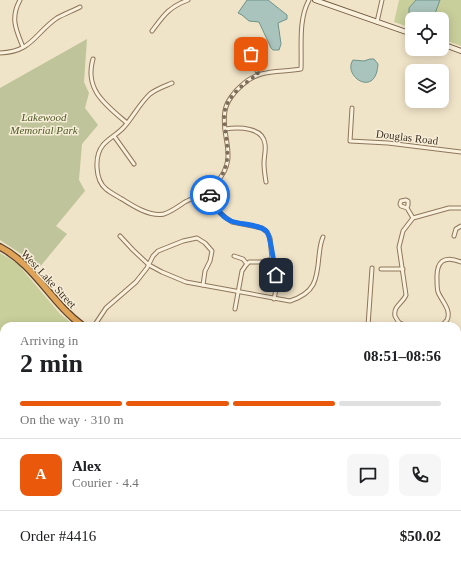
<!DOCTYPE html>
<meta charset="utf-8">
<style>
body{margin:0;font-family:Georgia,serif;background:#f6f6f6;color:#202124;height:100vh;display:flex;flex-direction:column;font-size:15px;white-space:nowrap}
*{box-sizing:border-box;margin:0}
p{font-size:13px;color:#757577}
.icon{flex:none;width:22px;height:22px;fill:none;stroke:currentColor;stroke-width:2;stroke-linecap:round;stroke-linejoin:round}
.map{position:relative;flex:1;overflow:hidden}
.drawer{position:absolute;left:0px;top:322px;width:461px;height:248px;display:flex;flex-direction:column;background:#fff;border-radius:12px 12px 0 0;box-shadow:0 2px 10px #0003}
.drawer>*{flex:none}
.buttons{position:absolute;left:405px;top:12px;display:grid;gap:8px}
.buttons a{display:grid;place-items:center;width:44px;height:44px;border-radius:8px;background:#fff;box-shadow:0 2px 10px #0003;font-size:20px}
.pin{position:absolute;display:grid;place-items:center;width:34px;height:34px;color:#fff;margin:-17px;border-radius:8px;box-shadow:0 2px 6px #0006}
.courier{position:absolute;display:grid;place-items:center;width:40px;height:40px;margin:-20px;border:3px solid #1a73e8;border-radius:50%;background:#fff;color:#222;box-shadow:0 1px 5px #0007}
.summary em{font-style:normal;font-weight:800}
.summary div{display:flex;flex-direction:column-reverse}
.summary{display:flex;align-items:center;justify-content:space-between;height:68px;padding:0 20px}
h1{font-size:26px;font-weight:800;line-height:30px}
.bar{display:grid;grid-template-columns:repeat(4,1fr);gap:6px 4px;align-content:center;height:48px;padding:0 20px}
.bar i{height:5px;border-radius:3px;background:#e0e0e0}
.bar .selected{background:#ea580c}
.bar p{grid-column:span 4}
.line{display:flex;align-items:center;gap:10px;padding:0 20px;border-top:1px solid #e0e0e0}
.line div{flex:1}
.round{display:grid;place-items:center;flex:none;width:42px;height:42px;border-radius:8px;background:#f6f6f6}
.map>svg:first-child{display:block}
.farmland{fill:#e6deb5}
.green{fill:#c9cf9b}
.cemetery{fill:#bfc49a}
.water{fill:#a9c4bc;stroke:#6f938a}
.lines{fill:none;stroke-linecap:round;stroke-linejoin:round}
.street-casing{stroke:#8d765c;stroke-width:5}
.secondary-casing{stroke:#6f573f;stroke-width:6}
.highway-casing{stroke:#5b4430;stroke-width:8}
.street{stroke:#faf1dc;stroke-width:3}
.secondary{stroke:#faf1dc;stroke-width:4}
.highway{stroke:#e0a458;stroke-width:5.5}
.done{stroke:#7c6e5b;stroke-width:4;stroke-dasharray:0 7.2}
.route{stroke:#1a73e8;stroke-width:5}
.labels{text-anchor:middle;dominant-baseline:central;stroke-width:3;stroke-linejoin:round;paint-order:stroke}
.park-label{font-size:11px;font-style:italic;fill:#4d5a26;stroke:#f7eed8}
.street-label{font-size:11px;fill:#3d2e20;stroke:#f7eed8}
</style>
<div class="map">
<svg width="461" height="570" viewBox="0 0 461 570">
<rect width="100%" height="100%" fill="#f0e4c8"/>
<!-- farmland -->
<polygon class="farmland" points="360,566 409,566 448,570 365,570 360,568"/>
<!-- green -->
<g class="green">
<polygon points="399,0 461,0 461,46 442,39 442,19 412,19 412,28 394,22"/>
<polygon points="0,253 17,263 60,314 75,326 4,326 4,419 0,420"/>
<polygon points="457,397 461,397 461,424 457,427"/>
<polygon points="35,566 53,566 53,570 34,570"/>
<polygon points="288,566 360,568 365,570 287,570"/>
</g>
<!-- cemetery -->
<polygon class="cemetery" points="87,39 84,82 89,93 85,108 98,125 82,144 79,180 85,191 56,226 67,234 39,268 23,255 0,240 0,88"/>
<!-- water -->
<g class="water">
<polygon points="247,0 268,0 287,15 287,19 278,23 281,44 279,50 273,50 271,48 259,22 249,21 242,15 238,13"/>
<polygon points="416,0 440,0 433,19 423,19 409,13 409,8"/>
<path d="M370 59H374L378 64C376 99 342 76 353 60L364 61Z"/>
</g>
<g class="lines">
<!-- street casing -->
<g class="street-casing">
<g id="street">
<path d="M20 0C10 18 16 30 23 47"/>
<polyline points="377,22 382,0"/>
<path d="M152 31C164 15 169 7 188 0"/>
<polyline points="245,45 251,54 258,74"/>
<path d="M0 53C32 52 35 33 57 18 64 14 72 11 80 7"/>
<path d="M93 59C84 90 106 105 127 123"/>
<path d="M172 83C165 86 156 89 150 94 140 103 133 117 124 127 118 134 109 138 103 145 94 156 95 180 106 189 111 193 117 196 122 199 133 206 150 217 164 214 171 212 179 206 185 202 195 197 208 192 216 183 240 157 220 138 225 111 226 102 235 91 241 86 259 68 279 73 301 69 302 47 298 20 309 0"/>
<polyline points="352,108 350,141 388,143 461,152"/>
<path d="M225 129C239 127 263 127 265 144 266 151 264 157 264 163 264 170 265 176 266 182"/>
<polyline points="114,136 134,164"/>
<polyline points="207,190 219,212 225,217 232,222 262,228 267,232 270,238 272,259 278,280 274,299"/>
<polyline points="407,208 408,205 408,201 406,200 401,201 400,204 401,206 407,208 413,218"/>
<path d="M461 208H449L413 218 403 231 399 247 406 295C403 303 393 306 395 316 396 318 398 322 400 323 405 327 437 327 443 324 444 324 446 321 447 320 452 310 441 300 438 292 437 288 437 283 437 280 436 261 444 255 461 262"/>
<path d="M120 236 133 250 149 265 162 272 186 282 290 301C315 293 317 280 319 256 320 249 320 244 323 237"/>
<polyline points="454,236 456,229 461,226"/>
<polyline points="234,256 243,259 247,264"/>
<polyline points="381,269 403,269"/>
<polyline points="235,309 242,271 246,265 249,262 262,262 272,259"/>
<polyline points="94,326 106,308 136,282 147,268 153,256 158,251 183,241 197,238 205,243 212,251 210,261 205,271 203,285"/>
<polyline points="368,326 372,268"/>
<polyline points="457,371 461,371"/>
<polyline points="0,449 4,449"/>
<polyline points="457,455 461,452"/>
<polyline points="0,456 4,456"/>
<polyline points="0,535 4,533"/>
<polyline points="266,566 266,570"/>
<polyline points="56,568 70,568 77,566"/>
<polyline points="10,570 16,566"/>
<polyline points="185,570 185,566"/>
<polyline points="231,570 231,566"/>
</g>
</g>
<!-- secondary casing -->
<g class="secondary-casing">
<g id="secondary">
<polyline points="315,0 412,34"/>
<polyline points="442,44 461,51"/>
<polyline points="56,570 57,566"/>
</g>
</g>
<!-- highway casing -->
<g class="highway-casing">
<g id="highway">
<path d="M0 247C35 265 51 303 83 326"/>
<polyline points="457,497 461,496"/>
<polyline points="457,507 461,508"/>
<polyline points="457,515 461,518"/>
</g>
</g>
<!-- street -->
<use href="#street" class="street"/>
<!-- secondary -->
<use href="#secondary" class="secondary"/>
<!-- highway -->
<use href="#highway" class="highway"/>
</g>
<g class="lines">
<!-- done -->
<path class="done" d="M210 195 207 190C231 174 229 155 225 129 225 123 223 116 225 110 229 94 245 83 258 74L251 54"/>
<!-- route -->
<path class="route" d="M210 195C215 206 220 216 231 221 241 225 261 224 267 232 271 237 274 266 276 275"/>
</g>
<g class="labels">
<!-- park labels -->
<g class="park-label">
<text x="44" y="117">Lakewood<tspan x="44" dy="13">Memorial Park</tspan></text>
</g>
<!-- street labels -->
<g class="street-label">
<text transform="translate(407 137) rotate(7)">Douglas Road</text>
<text transform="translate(49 279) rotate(47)">West Lake Street</text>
</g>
</g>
</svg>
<div class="buttons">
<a><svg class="icon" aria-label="locate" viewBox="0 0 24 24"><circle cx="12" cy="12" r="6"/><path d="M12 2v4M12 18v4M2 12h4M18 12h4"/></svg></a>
<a><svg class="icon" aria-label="layers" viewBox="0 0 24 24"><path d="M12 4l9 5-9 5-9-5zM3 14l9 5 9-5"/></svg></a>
</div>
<div class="pin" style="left:251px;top:54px;background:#ea580c"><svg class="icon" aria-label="bag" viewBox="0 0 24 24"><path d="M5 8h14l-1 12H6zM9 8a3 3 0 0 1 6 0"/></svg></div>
<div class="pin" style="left:276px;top:275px;background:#1f2937"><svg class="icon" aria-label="home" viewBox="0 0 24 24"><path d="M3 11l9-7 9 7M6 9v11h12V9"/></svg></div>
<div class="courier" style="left:210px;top:195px"><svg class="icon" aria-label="car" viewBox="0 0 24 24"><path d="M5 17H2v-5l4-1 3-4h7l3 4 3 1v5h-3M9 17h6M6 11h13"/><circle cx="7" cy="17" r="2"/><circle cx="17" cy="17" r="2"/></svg></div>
<section class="drawer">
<div class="summary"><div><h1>2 min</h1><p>Arriving in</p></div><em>08:51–08:56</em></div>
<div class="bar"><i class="selected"></i><i class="selected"></i><i class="selected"></i><i></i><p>On the way · 310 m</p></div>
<div class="line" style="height:72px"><b class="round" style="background:#ea580c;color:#fff">A</b><div><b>Alex</b><p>Courier · 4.4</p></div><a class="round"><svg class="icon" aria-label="chat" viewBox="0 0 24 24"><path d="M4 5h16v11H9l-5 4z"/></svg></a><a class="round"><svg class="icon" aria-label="phone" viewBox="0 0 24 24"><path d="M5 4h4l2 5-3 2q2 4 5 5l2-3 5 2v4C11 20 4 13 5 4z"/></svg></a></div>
<div class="line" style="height:52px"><div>Order #4416</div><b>$50.02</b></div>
</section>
</div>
